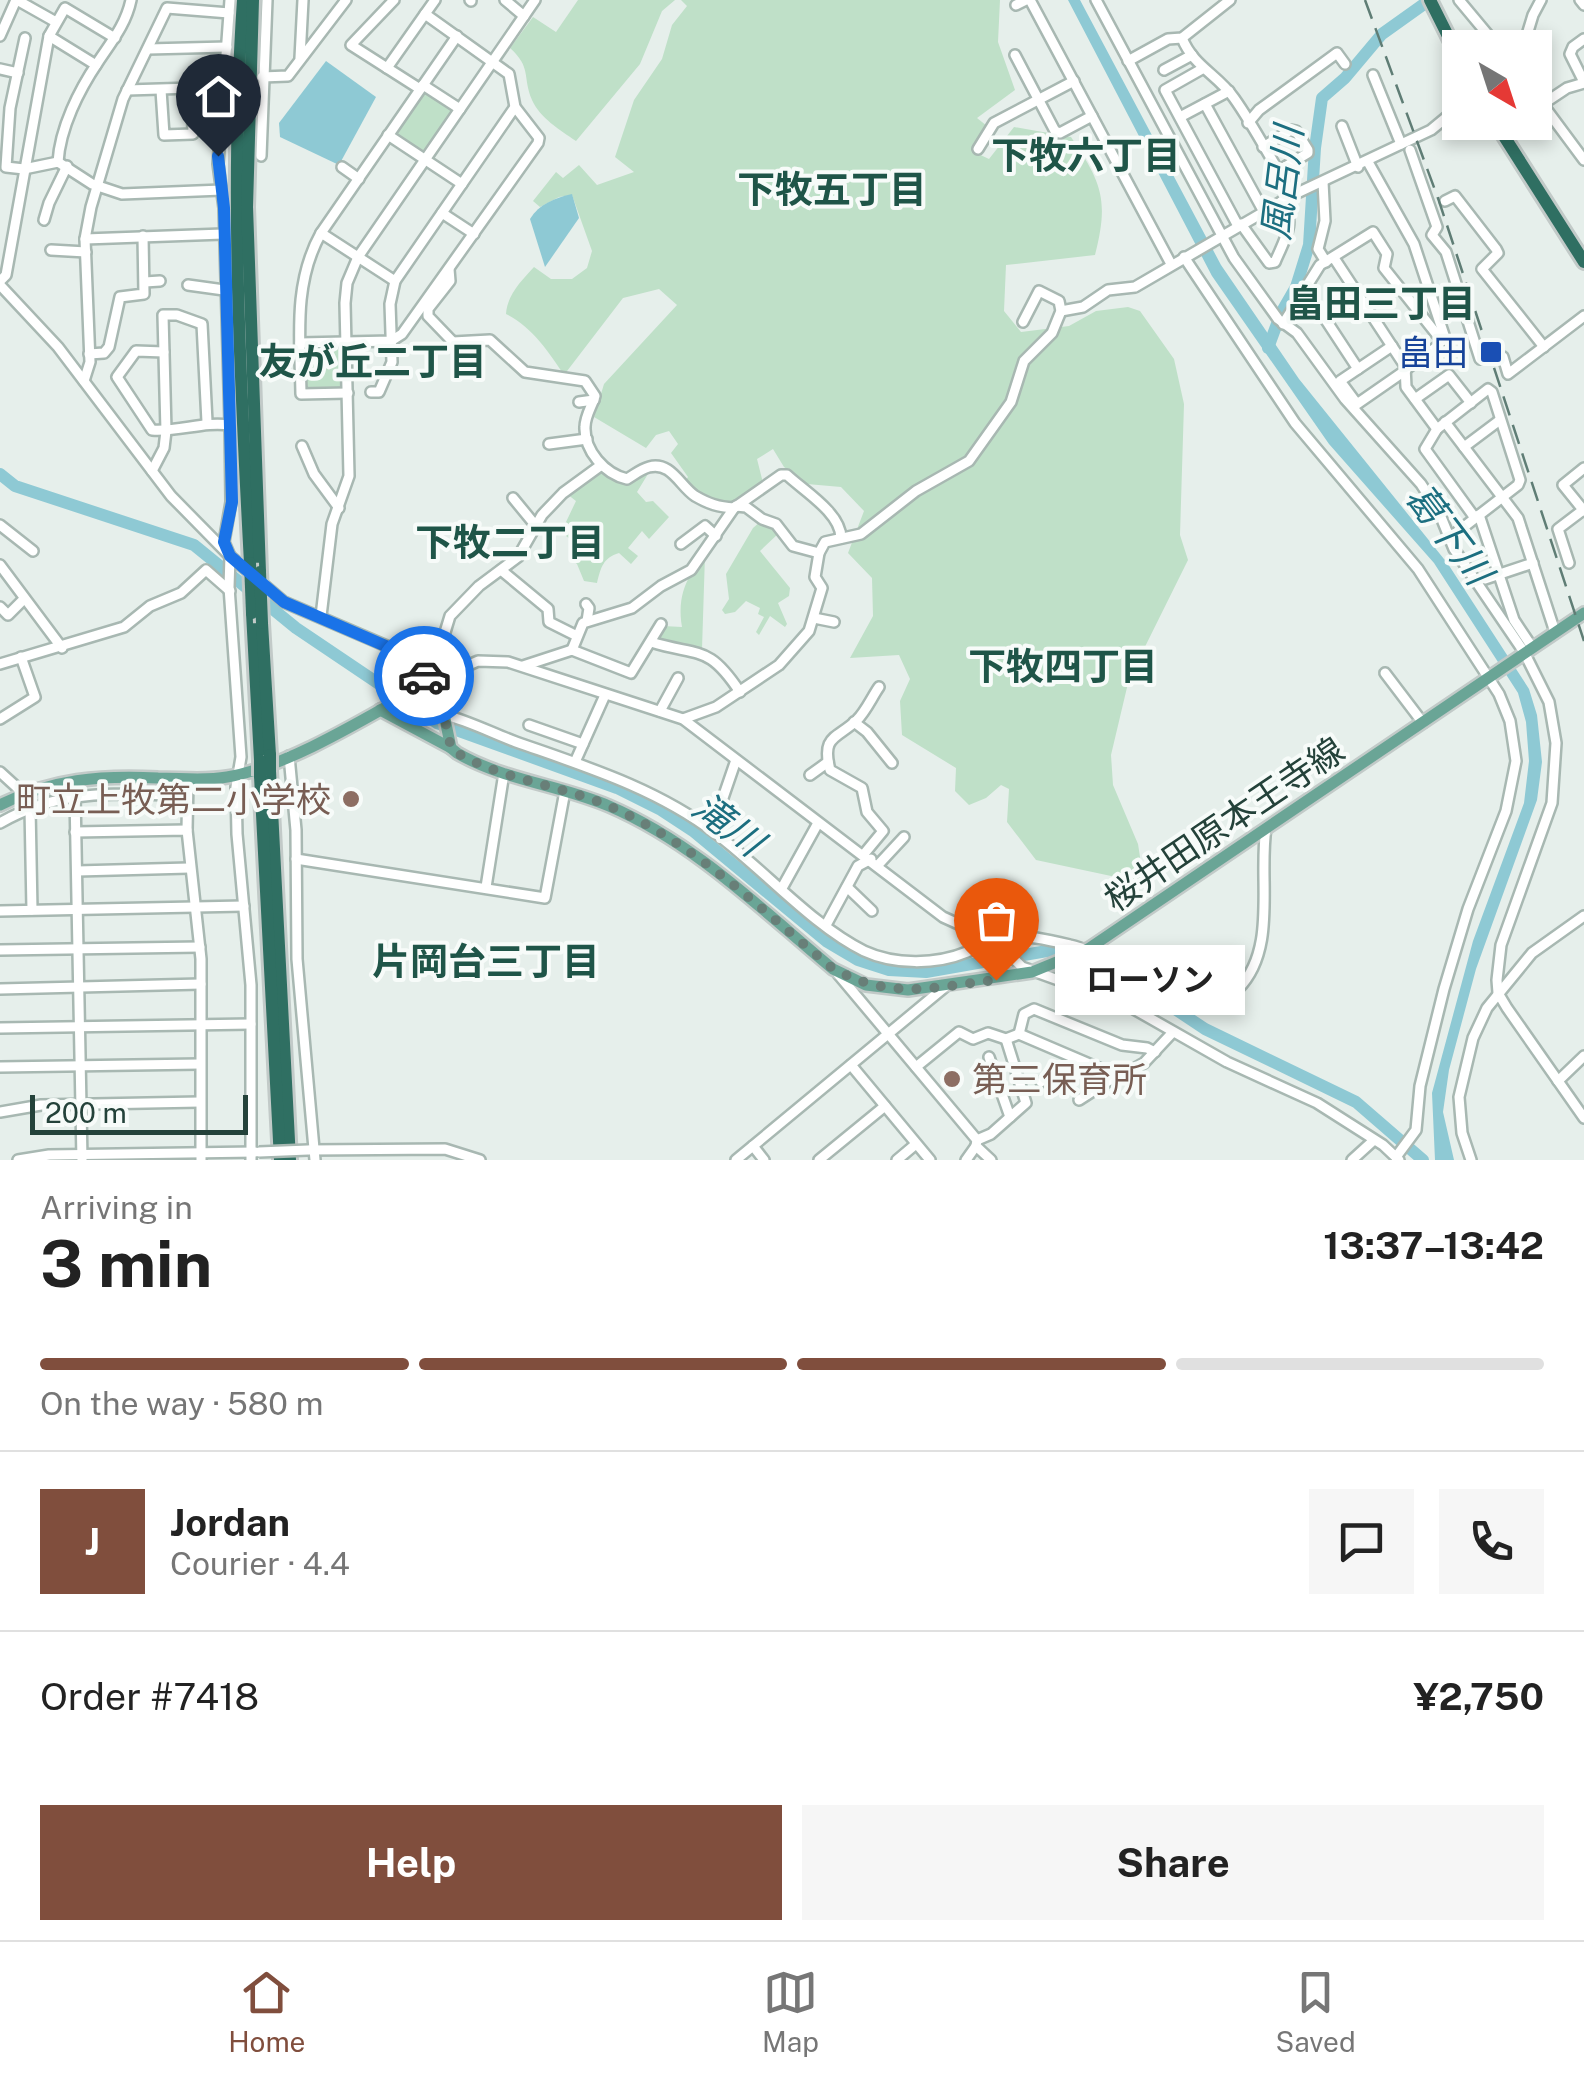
<!DOCTYPE html>
<meta charset="utf-8">
<style>
body{margin:0;font-family:"Public Sans","Noto Sans JP",sans-serif;background:#f6f6f6;color:#222;height:100vh;display:flex;flex-direction:column;font-size:38px;white-space:nowrap}
*{box-sizing:border-box;margin:0}
p{font-size:32px;color:#767676}
.icon{flex:none;width:55px;height:55px;fill:none;stroke:currentColor;stroke-width:2;stroke-linecap:round;stroke-linejoin:round}
.map{position:relative;height:1160px;overflow:hidden}
.details{display:flex;flex-direction:column;background:#fff;flex:1}
.details>*{flex:none}
.needle{width:65px;rotate:141deg}
.controls{position:absolute;left:1442px;top:30px;display:grid;gap:20px}
.controls a{display:grid;place-items:center;width:110px;height:110px;border-radius:0px;background:#fff;box-shadow:0 5px 15px #0003;font-size:50px}
.scale{position:absolute;left:30px;bottom:25px;width:218px;box-sizing:border-box;padding-left:10px;border:5px solid #24423a;border-top:0;font-size:28px;line-height:35px;white-space:nowrap;color:#24423a;-webkit-text-stroke:8px #f7fbf9;paint-order:stroke}
.pin{position:absolute;display:grid;place-items:center;width:85px;height:85px;color:#fff;margin:-102px -42px;border-radius:50% 50% 50% 0;rotate:-45deg;box-shadow:0 0 10px #0007}
.pin .icon{rotate:45deg}
.courier{position:absolute;display:grid;place-items:center;width:100px;height:100px;margin:-50px;border:8px solid #1a73e8;border-radius:50%;background:#fff;color:#222;box-shadow:0 2px 12px #0007}
.bubble{position:absolute;height:70px;border-radius:0px;background:#fff;box-shadow:0 5px 15px #0003;font-size:32px;font-weight:700;line-height:70px;text-align:center}
.summary em{font-style:normal;font-weight:700}
.summary div{display:flex;flex-direction:column-reverse}
.summary{display:flex;align-items:center;justify-content:space-between;height:170px;padding:0 40px}
h1{font-size:65px;font-weight:700;line-height:75px}
.bar{display:grid;grid-template-columns:repeat(4,1fr);gap:15px 10px;align-content:center;height:120px;padding:0 40px}
.bar i{height:12px;border-radius:8px;background:#e0e0e0}
.bar .selected{background:#804e3d}
.bar p{grid-column:span 4}
.line{display:flex;align-items:center;gap:25px;padding:0 40px;border-top:2px solid #e0e0e0}
.line div{flex:1}
.round{display:grid;place-items:center;flex:none;width:105px;height:105px;border-radius:0px;background:#f6f6f6}
.button{display:flex;gap:20px;margin-top:auto;padding:20px 40px}
.button a{flex:1;height:115px;border-radius:0px;background:#804e3d;color:#fff;font-size:40px;font-weight:700;line-height:115px;text-align:center}
.button a+a{background:#f6f6f6;color:#222}
.tabs{display:flex;justify-content:space-around;align-items:center;height:140px;border-top:2px solid #e0e0e0;background:#fff;font-size:28px;color:#767676}
.tabs a{display:grid;justify-items:center;gap:5px}
.tabs .selected{color:#804e3d}
.map>svg:first-child{display:block}
.green{fill:#bfe0c8}
.water{fill:#8ec9d4}
.lines{fill:none;stroke-linecap:round;stroke-linejoin:round}
.river{stroke:#8ec9d4;stroke-width:12}
.minor-casing{stroke:#a8b8b2;stroke-width:14}
.major-casing{stroke:#c2cac8;stroke-width:16}
.highway-casing{stroke:#c2cac8;stroke-width:18}
.minor{stroke:#fff;stroke-width:9}
.major{stroke:#6aa596;stroke-width:11}
.highway{stroke:#2f6f62;stroke-width:12}
.rail{stroke:#5f7d75;stroke-width:2.5;stroke-dasharray:20 10;stroke-linecap:butt}
.minor-bridge-casing{stroke:#a8b8b2;stroke-width:14;stroke-linecap:butt}
.highway-bridge-casing{stroke:#c2cac8;stroke-width:18;stroke-linecap:butt}
.minor-bridge{stroke:#fff;stroke-width:9}
.highway-bridge{stroke:#2f6f62;stroke-width:12}
.done{stroke:#687f78;stroke-width:10;stroke-dasharray:0 18}
.route{stroke:#1a73e8;stroke-width:12}
.transit-dot{fill:#1a4fb4;stroke:#f7fbf9;stroke-width:4}
.education-dot{fill:#8d6e63;stroke:#f7fbf9;stroke-width:4}
.labels{text-anchor:middle;dominant-baseline:central;stroke-width:8;stroke-linejoin:round;paint-order:stroke}
.transit-label{font-size:35px;fill:#164399;stroke:#f7fbf9;text-anchor:end}
.education-label{font-size:35px;fill:#785e54;stroke:#f7fbf9;text-anchor:end}
.street-label{font-size:35px;fill:#24423a;stroke:#f7fbf9}
.neighbourhood-label{font-size:38px;font-weight:bold;fill:#1f5548;stroke:#f7fbf9}
.water-label{font-size:38px;font-style:italic;fill:#1c6f80;stroke:#f7fbf9}
</style>
<div class="map">
<svg width="1584" height="1160" viewBox="0 0 1584 1160">
<rect width="100%" height="100%" fill="#e6efeb"/>
<!-- green -->
<g class="green">
<path d="M578 0H675L662 11 640 64 576 141C560 130 540 118 532 100 522 76 532 68 510 48L533 17 556 32Z"/>
<path d="M681 0H1000L998 42 1015 90 977 118 987 126 972 151 989 159 1014 127 1071 137C1102 183 1109 200 1095 255L1006 265 1004 311 1021 332 1069 326 1096 311 1128 307 1140 311 1174 359 1184 404 1180 535 1188 560 1129 679 1111 755 1113 785 1138 844 1144 883 1036 860 1007 822 1009 789 1001 785 986 798 969 805 955 791 956 768 902 735 900 701 910 679 899 655 850 658 873 616 872 578 848 553 864 511 841 487 807 484 784 467 773 449 757 459 763 483C739 501 733 510 705 495 696 490 692 489 685 481L688 477 671 453 678 444 669 431 656 435 646 448 594 417 604 384 677 305 659 289 623 298 564 375C549 352 531 326 506 314 507 295 522 280 534 267L551 279H572L587 268 592 251 572 195 559 197 540 207 533 201 556 172 563 178 579 165 597 185 634 172 615 157 634 100 662 59 672 25 687 6Z"/>
<polygon points="426,89 456,110 427,155 395,134"/>
<polygon points="309,346 340,346 341,390 303,392 302,354"/>
<path d="M600 468 625 482 651 469 637 492 646 502 653 501 669 517 649 539 642 531 628 548 638 556 631 564 619 553C603 558 601 567 597 583L584 581 577 564 569 557 570 539 566 536 571 526 566 522 576 501 567 494Z"/>
<polygon points="761,521 772,525 779,533 760,551 790,588 789,596 778,603 787,624 785,627 770,616 759,635 756,632 764,617 758,614 760,608 746,601 735,612 725,614 722,610 729,599 726,574 753,528"/>
<path d="M705 555 702 649 654 641 663 626 682 627C677 596 686 577 705 555Z"/>
</g>
<!-- water -->
<g class="water">
<polygon points="1068,0 1080,0 1221,265 1299,379 1448,564 1529,689 1537,715 1542,762 1537,800 1476,969 1449,1070 1443,1112 1454,1160 1435,1160 1432,1093 1473,941 1524,803 1529,761 1526,722 1518,693 1434,563 1329,444 1212,276"/>
<polygon points="326,61 376,97 339,165 280,137 279,123"/>
<path d="M572 194 579 218 545 267 530 219C539 204 555 198 572 194Z"/>
</g>
<g class="lines">
<!-- river -->
<g class="river">
<polyline points="1268,348 1281,313 1296,287 1309,245 1315,148 1322,98 1345,78 1382,34 1424,4"/>
<polyline points="0,474 15,486 194,545 296,628 437,723 617,788 661,810 693,831 826,941 858,960 889,970 926,972 1047,951 1089,960 1133,981 1205,1029 1356,1102 1423,1160"/>
</g>
<!-- minor casing -->
<g class="minor-casing">
<g id="minor">
<polyline points="17,0 56,22"/>
<polyline points="230,0 218,164 224,208 230,425 231,502 224,542 230,556 229,587 241,757 236,787 237,834 251,985 251,1160"/>
<polyline points="394,0 351,45 420,89"/>
<polyline points="470,0 471,1"/>
<polyline points="505,0 524,16"/>
<polyline points="1030,0 1171,264"/>
<polyline points="1096,0 1234,258 1278,319 1297,333 1345,399 1421,484 1439,512 1454,549 1524,652 1549,702 1556,743 1552,803 1501,945 1497,980 1498,993 1507,1008 1584,1118"/>
<polyline points="1459,0 1499,48"/>
<polyline points="1580,0 1584,5"/>
<polyline points="1016,5 1026,0"/>
<polyline points="0,36 16,0"/>
<polyline points="49,36 96,65"/>
<polyline points="25,38 10,108 6,167 24,169 58,162 92,184 122,194 222,190"/>
<path d="M1182 38C1193 66 1218 75 1234 98 1256 129 1273 164 1293 195"/>
<polyline points="1584,39 1573,47 1570,54 1584,82"/>
<polyline points="1523,48 1533,15 1541,0"/>
<polyline points="148,49 227,47"/>
<polyline points="1015,55 1055,131 1060,133 1092,116"/>
<polyline points="300,58 303,0"/>
<polyline points="1128,61 1168,39 1182,38 1230,0"/>
<polyline points="387,68 425,14"/>
<polyline points="0,69 18,73"/>
<polyline points="1202,69 1165,90 1238,226"/>
<polyline points="1164,70 1192,55"/>
<polyline points="1373,75 1401,144"/>
<polyline points="262,77 288,76 346,0"/>
<polyline points="423,85 460,109"/>
<polyline points="127,90 225,87"/>
<polyline points="161,90 164,135 193,134 192,89"/>
<polyline points="1535,94 1584,160"/>
<polyline points="1205,104 1264,212"/>
<polyline points="1543,104 1567,88 1584,83"/>
<polyline points="1180,117 1229,91"/>
<polyline points="1248,123 1259,110 1337,53 1345,64"/>
<polyline points="1342,126 1358,167"/>
<polyline points="388,135 462,184"/>
<polyline points="1263,147 1291,130 1296,131 1308,150 1308,153 1278,171"/>
<polyline points="978,149 994,123 1074,81"/>
<polyline points="1410,150 1437,227 1432,235 1446,252 1480,359"/>
<polyline points="261,156 267,0"/>
<path d="M58 162C60 128 79 90 98 62 112 41 126 24 131 0"/>
<polyline points="1368,162 1414,244 1444,335 1438,346 1406,369"/>
<polyline points="342,167 359,179"/>
<polyline points="1323,182 1325,221 1318,249 1326,262"/>
<polyline points="1445,201 1455,196 1496,249 1498,253 1482,269 1544,347"/>
<polyline points="442,213 474,234"/>
<polyline points="44,220 49,203 67,166"/>
<path d="M1241 224 1269 263 1275 262C1284 240 1297 223 1282 201"/>
<polyline points="321,233 395,281"/>
<polyline points="85,239 223,234"/>
<polyline points="51,250 86,252"/>
<polyline points="1184,257 1295,423 1418,569 1499,694 1510,721 1516,761 1506,811 1468,909 1444,989 1420,1086 1416,1130 1396,1157"/>
<polyline points="1334,258 1405,366 1406,387 1437,429"/>
<path d="M449 269 450 281 428 309V316L453 342 490 340 525 372 585 381 595 396C592 406 585 416 585 427 584 451 605 474 627 479 634 475 641 469 649 467 671 461 680 486 695 496 709 504 718 507 734 508"/>
<polyline points="0,281 6,275 49,36 65,8 115,38"/>
<polyline points="145,282 160,281"/>
<polyline points="0,285 58,347 171,496 230,556 284,602 389,647 430,682 478,661 508,662 683,719 943,917 996,941 1022,967 1125,1004 1227,1062 1317,1103 1383,1145 1399,1160"/>
<polyline points="188,285 224,290"/>
<polyline points="1303,295 1316,305 1358,369"/>
<polyline points="1061,311 1083,307 1108,290 1135,287 1293,195 1431,130 1460,106"/>
<polyline points="1283,324 1320,265 1373,232 1387,254 1384,268 1442,341"/>
<polyline points="300,343 391,341 402,334 538,143 539,138 515,107 509,74 425,14 435,0"/>
<polyline points="1392,346 1340,381 1357,404 1406,370"/>
<path d="M164 352 136 351 117 377 152 430C180 432 203 421 230 425"/>
<polyline points="89,354 104,353 109,347 120,297 144,294 143,236"/>
<polyline points="1503,357 1508,374 1584,316"/>
<polyline points="84,381 90,362 85,239 91,207 123,99 167,8 229,13"/>
<polyline points="371,392 379,392 392,362 390,304 395,281 515,107"/>
<path d="M348 393 301 394C300 338 293 283 321 233L457 36"/>
<polyline points="1415,399 1449,375 1471,403"/>
<polyline points="579,402 594,400"/>
<polyline points="1445,422 1518,518 1555,632"/>
<polyline points="549,444 587,439"/>
<polyline points="302,446 314,474 339,508"/>
<polyline points="1464,447 1500,420"/>
<polyline points="1584,468 1563,485 1584,511"/>
<polyline points="152,471 164,448 166,431 163,315 177,315 202,324 207,422"/>
<polyline points="513,498 536,526"/>
<polyline points="736,506 746,507 762,519 776,524 793,546 819,553"/>
<polyline points="1479,515 1514,620 1532,647"/>
<polyline points="0,525 33,551"/>
<polyline points="1456,533 1518,485 1520,480 1492,392 1488,389 1437,429 1425,449 1475,518"/>
<polyline points="681,544 705,526 716,536"/>
<polyline points="1569,563 1558,529 1583,510"/>
<polyline points="0,565 62,648"/>
<polyline points="501,570 548,609 549,622 577,636"/>
<polyline points="1485,579 1533,563"/>
<polyline points="586,604 589,608 587,621"/>
<polyline points="0,607 8,615 24,599"/>
<polyline points="321,616 332,524 349,476 345,303 347,283 358,257 535,0"/>
<polyline points="814,618 834,622"/>
<path d="M651 642C700 657 708 644 740 692"/>
<path d="M572 650 583 623 632 608 661 586 691 570 734 508 781 475H787C804 491 841 513 841 538"/>
<polyline points="407,660 439,652 450,616 479,586 518,557 542,515 563,493 600,466"/>
<polyline points="0,664 124,627 150,606 181,593 206,570 230,591"/>
<polyline points="523,666 572,650 631,673 661,624"/>
<polyline points="1385,673 1423,723"/>
<polyline points="660,711 678,678"/>
<path d="M445 715C469 721 492 733 516 742 584 766 656 788 715 833 762 868 813 926 864 951 894 965 936 965 967 952 979 947 989 939 1002 937 1023 934 1049 940 1070 945 1111 953 1201 1025 1238 989 1278 949 1258 879 1266 828"/>
<polyline points="0,719 35,697 21,657"/>
<polyline points="683,719 716,707 779,665 809,631 822,588 815,577 819,553 825,542 861,534 916,491 969,461 1011,402 1024,361 1052,333 1061,311 1059,301 1039,291 1023,322"/>
<polyline points="854,722 867,732 892,763"/>
<polyline points="529,725 583,744"/>
<polyline points="289,756 296,830 297,959 315,1160"/>
<polyline points="575,762 605,695"/>
<polyline points="0,772 23,793"/>
<polyline points="810,775 828,762"/>
<polyline points="75,795 82,1160"/>
<polyline points="30,808 32,910"/>
<path d="M0 823C63 787 115 795 185 795"/>
<polyline points="187,830 188,779"/>
<polyline points="712,830 736,760"/>
<polyline points="75,832 187,830 201,959 201,1160"/>
<path d="M864 854 883 831 867 812 862 788 830 770C821 735 837 739 857 720 866 711 872 697 879 687"/>
<polyline points="296,859 545,898 565,791"/>
<polyline points="878,865 904,837"/>
<polyline points="77,871 189,868"/>
<polyline points="486,887 504,773"/>
<polyline points="847,887 872,911"/>
<polyline points="782,888 818,823"/>
<polyline points="0,911 244,906"/>
<polyline points="826,925 858,866 871,859"/>
<polyline points="0,950 200,947"/>
<polyline points="838,974 977,1140 976,1146 991,1160"/>
<polyline points="0,989 201,984"/>
<polyline points="0,1028 251,1024"/>
<polyline points="1019,1034 1024,1014 1034,1009 1122,1045 1147,1048 1155,1052"/>
<polyline points="989,1057 1010,1117"/>
<polyline points="851,1065 930,1160"/>
<polyline points="0,1067 200,1064"/>
<polyline points="916,1067 959,1032 973,1039 988,1033 1006,1039 1019,1034 1108,1072 1115,1080 1144,1063 1173,1032"/>
<polyline points="1558,1081 1584,1056"/>
<polyline points="1041,1082 1078,1060"/>
<polyline points="1079,1100 1113,1078"/>
<polyline points="0,1112 41,1105 200,1102"/>
<polyline points="977,1140 991,1134 1026,1103 1006,1039"/>
<polyline points="753,1146 764,1160"/>
<polyline points="310,1150 445,1149 480,1160"/>
<polyline points="18,1160 49,1155 255,1152"/>
<polyline points="736,1160 946,986"/>
<polyline points="819,1160 885,1106"/>
<polyline points="897,1160 916,1144"/>
<polyline points="966,1160 976,1146"/>
<polyline points="1352,1160 1374,1140"/>
<polyline points="1471,1160 1462,1133 1459,1097 1473,1038 1487,1008 1532,953 1584,916"/>
</g>
</g>
<!-- major casing -->
<g class="major-casing">
<g id="major">
<polyline points="380,710 451,748"/>
<path d="M0 805C51 779 101 775 158 778 181 778 204 781 227 777 289 767 374 713 430 682L442 705 451 748 457 753C503 780 560 785 609 806 695 843 762 910 833 969L866 985 908 990 1032 972 1088 949 1584 613"/>
</g>
</g>
<!-- highway casing -->
<g class="highway-casing">
<g id="highway">
<path d="M243 0C230 188 240 376 250 563"/>
<polyline points="253,0 247,207 260,572"/>
<polyline points="1430,0 1460,60"/>
<polyline points="1495,122 1584,262"/>
<polyline points="252,613 260,760"/>
<polyline points="262,623 270,755"/>
<polyline points="270,771 290,1160"/>
<polyline points="260,776 280,1160"/>
</g>
</g>
<!-- minor -->
<use href="#minor" class="minor"/>
<!-- major -->
<use href="#major" class="major"/>
<!-- highway -->
<use href="#highway" class="highway"/>
<!-- rail -->
<polyline class="rail" points="1365,0 1439,201 1584,641"/>
<!-- minor-bridge casing -->
<g class="minor-bridge-casing">
<polyline id="minor-bridge" points="259,1152 308,1150"/>
</g>
<!-- highway-bridge casing -->
<g class="highway-bridge-casing">
<g id="highway-bridge">
<polyline points="250,563 252,613"/>
<polyline points="260,572 262,623"/>
<polyline points="270,755 270,771"/>
<polyline points="260,760 260,776"/>
</g>
</g>
<!-- minor-bridge -->
<use href="#minor-bridge" class="minor-bridge"/>
<!-- highway-bridge -->
<use href="#highway-bridge" class="highway-bridge"/>
</g>
<g class="lines">
<!-- done -->
<path class="done" d="M424 676 442 705 451 748 457 753C503 780 560 785 609 806 694 843 762 910 832 968 893 1001 932 987 996 980"/>
<!-- route -->
<polyline class="route" points="218,156 224,208 231,464 232,502 224,542 230,556 284,602 388,647 424,676"/>
</g>
<!-- markers -->
<rect class="transit-dot" x="1479" y="340" width="24" height="24" rx="5"/>
<g class="education-dot">
<circle cx="351" cy="799" r="10"/>
<circle cx="952" cy="1079" r="10"/>
</g>
<g class="labels">
<!-- transit labels -->
<g class="transit-label">
<text x="1468" y="352">畠田</text>
</g>
<!-- education labels -->
<g class="education-label">
<text x="331" y="799">町立上牧第二小学校</text>
<text x="972" y="1079" text-anchor="start">第三保育所</text>
</g>
<!-- street labels -->
<g class="street-label">
<text transform="translate(1224 824) rotate(-34)">桜井田原本王寺線</text>
</g>
<!-- neighbourhood labels -->
<g class="neighbourhood-label">
<text x="1086" y="155">下牧六丁目</text>
<text x="832" y="189">下牧五丁目</text>
<text x="1381" y="303">畠田三丁目</text>
<text x="373" y="361">友が丘二丁目</text>
<text x="510" y="542">下牧二丁目</text>
<text x="1063" y="666">下牧四丁目</text>
<text x="486" y="961">片岡台三丁目</text>
</g>
<!-- water labels -->
<g class="water-label">
<text transform="translate(1282 183) rotate(-83)">風呂川</text>
<text transform="translate(1449 534) rotate(53)">葛下川</text>
<text transform="translate(728 824) rotate(37)">滝川</text>
</g>
</g>
</svg>
<div class="controls">
<a><svg class="needle" viewBox="-14 -14 28 28"><path d="M0-13l5 13h-10z" fill="#e53935"/><path d="M0 13l5-13h-10z" fill="#767676"/></svg></a>
</div>
<div class="scale">200 m</div>
<div class="pin" style="left:996px;top:980px;background:#ea580c"><svg class="icon" aria-label="bag" viewBox="0 0 24 24"><path d="M5 8h14l-1 12H6zM9 8a3 3 0 0 1 6 0"/></svg></div>
<div class="pin" style="left:218px;top:156px;background:#1f2937"><svg class="icon" aria-label="home" viewBox="0 0 24 24"><path d="M3 11l9-7 9 7M6 9v11h12V9"/></svg></div>
<div class="courier" style="left:424px;top:676px"><svg class="icon" aria-label="car" viewBox="0 0 24 24"><path d="M5 17H2v-5l4-1 3-4h7l3 4 3 1v5h-3M9 17h6M6 11h13"/><circle cx="7" cy="17" r="2"/><circle cx="17" cy="17" r="2"/></svg></div>
<div class="bubble" style="left:1055px;top:945px;width:190px">ローソン</div>
</div>
<section class="details">
<div class="summary"><div><h1>3 min</h1><p>Arriving in</p></div><em>13:37–13:42</em></div>
<div class="bar"><i class="selected"></i><i class="selected"></i><i class="selected"></i><i></i><p>On the way · 580 m</p></div>
<div class="line" style="height:180px"><b class="round" style="background:#804e3d;color:#fff">J</b><div><b>Jordan</b><p>Courier · 4.4</p></div><a class="round"><svg class="icon" aria-label="chat" viewBox="0 0 24 24"><path d="M4 5h16v11H9l-5 4z"/></svg></a><a class="round"><svg class="icon" aria-label="phone" viewBox="0 0 24 24"><path d="M5 4h4l2 5-3 2q2 4 5 5l2-3 5 2v4C11 20 4 13 5 4z"/></svg></a></div>
<div class="line" style="height:130px"><div>Order #7418</div><b>¥2,750</b></div>
<div class="button"><a>Help</a><a>Share</a></div>
</section>
<nav class="tabs">
<a class="selected"><svg class="icon" aria-label="home" viewBox="0 0 24 24"><path d="M3 11l9-7 9 7M6 9v11h12V9"/></svg>Home</a>
<a><svg class="icon" aria-label="map" viewBox="0 0 24 24"><path d="M3 6l6-2 6 2 6-2v14l-6 2-6-2-6 2zM9 4v14M15 6v14"/></svg>Map</a>
<a><svg class="icon" aria-label="saved" viewBox="0 0 24 24"><path d="M7 4h10v16l-5-4-5 4z"/></svg>Saved</a>
</nav>
